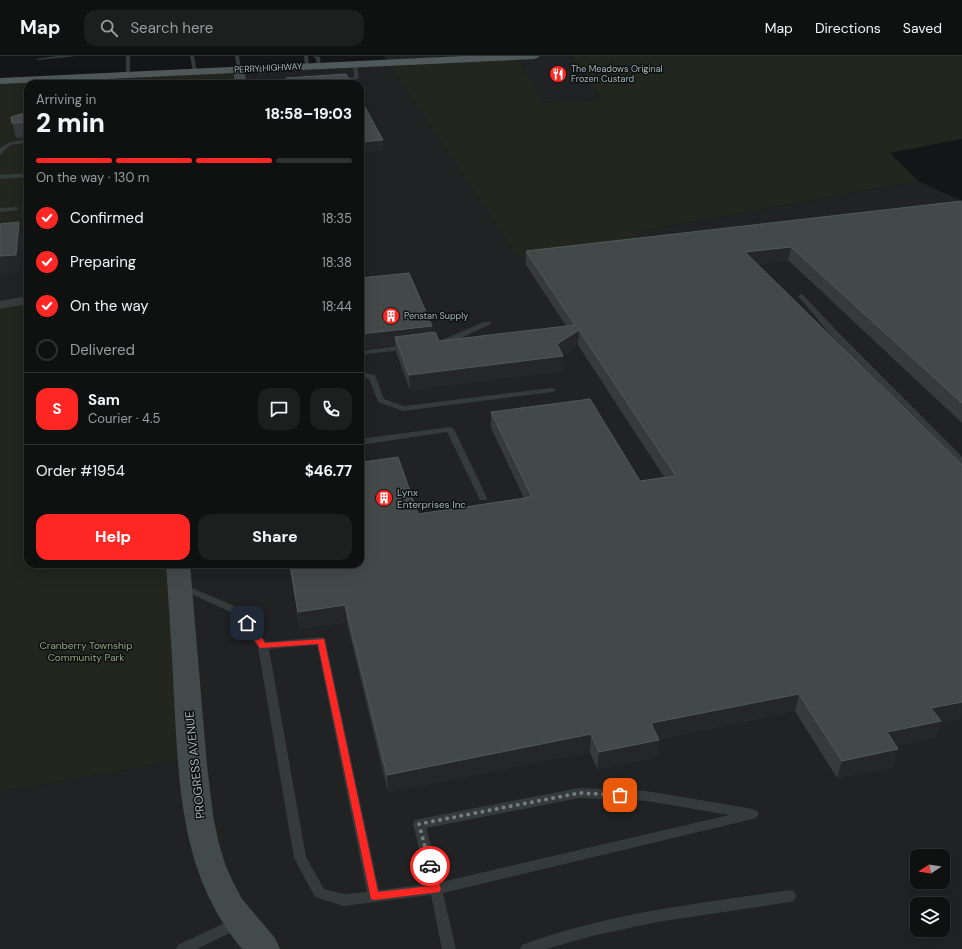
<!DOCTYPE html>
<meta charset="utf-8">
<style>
body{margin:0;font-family:"DM Sans",sans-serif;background:#1d1e1e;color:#f1f3f6;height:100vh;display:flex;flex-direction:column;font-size:15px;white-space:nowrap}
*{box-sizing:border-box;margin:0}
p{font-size:13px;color:#9b9d9f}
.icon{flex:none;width:22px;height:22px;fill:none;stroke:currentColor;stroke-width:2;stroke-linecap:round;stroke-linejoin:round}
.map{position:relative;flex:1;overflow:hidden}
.panel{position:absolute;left:24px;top:24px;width:340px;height:488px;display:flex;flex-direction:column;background:#0f1010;border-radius:12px;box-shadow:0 4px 16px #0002,0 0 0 1px #2f3030}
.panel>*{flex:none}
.needle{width:26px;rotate:258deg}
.tools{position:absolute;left:910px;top:793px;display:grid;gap:8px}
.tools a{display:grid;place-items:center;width:40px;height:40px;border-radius:8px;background:#0f1010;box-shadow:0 4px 16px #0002,0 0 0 1px #2f3030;font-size:20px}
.pin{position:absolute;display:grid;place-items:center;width:34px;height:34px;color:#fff;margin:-17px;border-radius:8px;box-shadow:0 2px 6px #0006}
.courier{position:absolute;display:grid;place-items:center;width:40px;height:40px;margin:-20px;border:3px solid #fe2723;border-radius:50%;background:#fff;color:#222;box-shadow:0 1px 5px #0007}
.summary em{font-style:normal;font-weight:800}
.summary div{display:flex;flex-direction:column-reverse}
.summary{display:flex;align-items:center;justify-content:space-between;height:68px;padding:0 12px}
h1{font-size:26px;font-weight:800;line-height:30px}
.bar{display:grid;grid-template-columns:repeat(4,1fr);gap:6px 4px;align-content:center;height:48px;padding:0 12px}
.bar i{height:5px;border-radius:3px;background:#2f3030}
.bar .active{background:#fe2723}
.bar p{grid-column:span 4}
.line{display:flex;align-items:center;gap:10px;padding:0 12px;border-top:1px solid #2f3030}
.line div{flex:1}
.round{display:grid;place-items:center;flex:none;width:42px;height:42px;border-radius:12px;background:#1d1e1e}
ol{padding:0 12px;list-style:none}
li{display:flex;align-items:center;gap:12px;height:44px}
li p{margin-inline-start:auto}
li .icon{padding:4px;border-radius:50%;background:#fe2723;color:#fff;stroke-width:4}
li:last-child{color:#9b9d9f}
li i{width:22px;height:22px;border:2px solid #2f3030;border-radius:50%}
.action{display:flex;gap:8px;margin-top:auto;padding:8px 12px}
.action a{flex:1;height:46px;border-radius:12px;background:#fe2723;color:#fff;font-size:16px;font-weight:800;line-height:46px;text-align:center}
.action a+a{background:#1d1e1e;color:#f1f3f6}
header{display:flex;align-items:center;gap:24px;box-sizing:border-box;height:56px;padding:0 20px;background:#0f1010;border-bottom:1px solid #2f3030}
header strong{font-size:19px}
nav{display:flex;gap:22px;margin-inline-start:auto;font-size:14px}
.search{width:280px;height:36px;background:#1d1e1e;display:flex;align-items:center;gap:10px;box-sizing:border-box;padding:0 14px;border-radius:12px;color:#9b9d9f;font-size:15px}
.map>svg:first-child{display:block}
.built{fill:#202223;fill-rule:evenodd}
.green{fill:#22261e}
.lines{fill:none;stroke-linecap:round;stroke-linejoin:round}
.lane{fill:#353a3b;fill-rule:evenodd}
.street{fill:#353a3b;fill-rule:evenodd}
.secondary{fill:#434a4b;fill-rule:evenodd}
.primary{fill:#50595a;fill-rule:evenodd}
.wall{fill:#373a3b}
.shaded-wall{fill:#242627}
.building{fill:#434849;stroke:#52595a}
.route{fill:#fe2723}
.done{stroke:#727e7f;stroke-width:4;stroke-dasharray:0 7.2}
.labels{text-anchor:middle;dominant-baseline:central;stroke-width:3;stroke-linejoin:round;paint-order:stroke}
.far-street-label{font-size:9px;fill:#a5b6b7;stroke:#0f1011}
.far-poi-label{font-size:9px;fill:#a5b6b7;stroke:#0f1011;text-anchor:start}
.poi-label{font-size:10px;fill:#a5b6b7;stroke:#0f1011;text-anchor:start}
.park-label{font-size:10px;fill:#93a47a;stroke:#0f1011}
.near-street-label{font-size:12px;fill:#a5b6b7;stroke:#0f1011}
</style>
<header>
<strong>Map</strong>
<div class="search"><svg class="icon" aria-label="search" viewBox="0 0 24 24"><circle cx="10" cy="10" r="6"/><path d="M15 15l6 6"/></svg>Search here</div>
<nav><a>Map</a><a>Directions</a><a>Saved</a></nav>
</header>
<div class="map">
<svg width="962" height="893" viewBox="0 0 962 893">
<rect width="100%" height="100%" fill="#141516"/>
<!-- built -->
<g class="built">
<path d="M384 0H571L602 44 543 47 388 6 627 188 642 175 918 125 962 145V893H0V736L192 702 178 508H360V28H241L239 13 388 6ZM917 800H943V826H917ZM917 848H943V874H917Z"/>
<polygon points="28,173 28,244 0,249 0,176"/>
</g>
<!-- green -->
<g class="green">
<polygon points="571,0 962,0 962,83 890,97 918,125 642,175 628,188 518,201 388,6 516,1 543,47 602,44"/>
<polygon points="239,13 241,28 28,28 28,173 0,176 0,25"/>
<polygon points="28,244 28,508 179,508 192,702 0,736 0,249"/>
</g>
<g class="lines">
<!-- lane -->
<g class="lane">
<polygon points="58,0 77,0 38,4 36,3"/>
<polygon points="126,0 130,0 130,19 128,20 126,19"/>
<polygon points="190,0 194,0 197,16 193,15"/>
<polygon points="235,0 239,0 241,14 237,13"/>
<polygon points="304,0 308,0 309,11 305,10"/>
<polygon points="313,0 320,1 321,10 317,10 316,3"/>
<polygon points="353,7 357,8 359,23 336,25 336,24 354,21"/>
<polygon points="28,83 28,87 10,89 0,99 0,92 10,86"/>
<polygon points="28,117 28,121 0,123 0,119"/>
<polygon points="16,151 18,152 18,154 0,156 0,152"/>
<polygon points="801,238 803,239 835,273 962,401 962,409 959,408 829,277 799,241 798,240"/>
<polygon points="484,266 490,266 491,268 448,288 439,289 435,287"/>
<polygon points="406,289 409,289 409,293 360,299 360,295"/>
<polygon points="360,316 375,319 384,343 404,350 552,332 556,334 552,336 403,355 378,346 369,323 360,320"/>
<polygon points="450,371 454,373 487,442 486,444 480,444 479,442 447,376 360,389 360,383"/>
<path d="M181 527 243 554 266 586 321 581 325 582 379 834 428 828 413 768 415 764 419 763 579 732 647 735 753 753 757 755 759 758 757 761 753 763 443 837 456 893H442L431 839 344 850 315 841 294 802 258 591 235 558 178 532 176 530ZM317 589 367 836 344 838 324 833 306 801 269 593ZM579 742 647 745 729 759 441 826 426 772Z"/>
<path d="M790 834 795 836 796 840 795 844 790 846 657 866 592 880 546 893H520L522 889C607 857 701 847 790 834Z"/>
<polygon points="237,861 242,863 244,867 242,871 197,893 176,893 178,889"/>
</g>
<!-- street -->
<polygon class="street" points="28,240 28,248 0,253 0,245"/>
<!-- secondary -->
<g class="secondary">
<polygon points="239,10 243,11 247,28 235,28 233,13 235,11"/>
<path d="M166 508H190L207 709 213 759 218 784 225 808 233 826 242 843 275 882 280 893H242C181 820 179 732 174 641 172 597 169 552 166 508Z"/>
</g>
<!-- primary -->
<polygon class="primary" points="464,0 540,0 535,3 0,28 0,22"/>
</g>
<!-- wall -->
<g class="wall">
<polygon points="28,56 28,81 16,82 11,61"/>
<polygon points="962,145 962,367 788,204 757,208 962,409 962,662 940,667 935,682 897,690 893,711 837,722 795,655 659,683 659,684 657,701 597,713 590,696 388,736 347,566 300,573 289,508 360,508 364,406 418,458 524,442 491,372 491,356 640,425 664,421 578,289 563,299 563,315 410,334 396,296 395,288 360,293 360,222 432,276 439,285 566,270 526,209 526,195"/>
</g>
<!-- shaded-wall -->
<g class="shaded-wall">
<polygon points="383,84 383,95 360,97 360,86"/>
<polygon points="19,166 23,183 20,216 0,219 0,200"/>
<polygon points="791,191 788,204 743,210 745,196"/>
<polygon points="432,270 432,284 395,281 395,288 360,293 360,278"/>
<polygon points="579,274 578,289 561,300 563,300 563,315 410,334 409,319 557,288"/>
<polygon points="360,350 361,350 362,366 360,366"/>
<polygon points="345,549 347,566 300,573 298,556"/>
<polygon points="799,638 795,655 649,685 651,667"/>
<polygon points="962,646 962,662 940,667 935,682 881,694 887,676 931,652"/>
<polygon points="591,678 590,696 388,736 387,719"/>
<polygon points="659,684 657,701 597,713 599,696"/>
<polygon points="898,693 893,711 837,722 842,705"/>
</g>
<!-- building -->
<g class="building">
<polygon points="346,18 352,28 289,28 286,22"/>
<polygon points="360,42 383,84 360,86"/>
<polygon points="28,56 28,66 12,67 11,61"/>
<polygon points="962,145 962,347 791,191 745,196 962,409 962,646 931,652 941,665 887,676 898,693 842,705 799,638 651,667 659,684 599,696 591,678 387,719 345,549 298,556 290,508 360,508 360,393 364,406 398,401 418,458 532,441 491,356 590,343 640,425 676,420 579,274 557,288 563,300 409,319 395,281 435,276 439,285 575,269 526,195"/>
<polygon points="19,166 16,199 0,200 0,168"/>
<polygon points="409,217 432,270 360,278 360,222"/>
</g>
<!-- route -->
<polygon class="route" points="247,564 250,565 265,587 324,583 378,836 430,830 425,810 427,807 433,807 434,810 441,833 439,836 374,844 371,843 318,588 260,592 243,567"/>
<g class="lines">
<!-- done -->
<polyline class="done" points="430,810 419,768 579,737 620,739"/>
</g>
<!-- icons -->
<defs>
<g id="restaurant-disc" transform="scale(0.9)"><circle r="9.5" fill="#fe2723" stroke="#0f1011"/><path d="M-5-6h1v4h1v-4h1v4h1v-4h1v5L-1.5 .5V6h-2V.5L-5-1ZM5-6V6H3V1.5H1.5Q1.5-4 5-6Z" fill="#fff"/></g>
<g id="building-disc" transform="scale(0.9)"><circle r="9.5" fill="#fe2723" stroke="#0f1011"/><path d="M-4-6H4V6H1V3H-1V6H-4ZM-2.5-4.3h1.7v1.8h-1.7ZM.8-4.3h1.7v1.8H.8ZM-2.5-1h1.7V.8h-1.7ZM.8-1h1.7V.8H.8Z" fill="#fff"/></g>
</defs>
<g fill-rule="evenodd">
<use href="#restaurant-disc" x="558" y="18"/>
<use href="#building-disc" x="391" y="260"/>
<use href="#building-disc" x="384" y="442"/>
</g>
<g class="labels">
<!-- far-street labels -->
<g class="far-street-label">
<text transform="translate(268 12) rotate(-3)">PERRY HIGHWAY</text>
</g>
<!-- far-poi labels -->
<g class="far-poi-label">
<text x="571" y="13">The Meadows Original<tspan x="571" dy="10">Frozen Custard</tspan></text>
<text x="404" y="260">Penstan Supply</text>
</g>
<!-- poi labels -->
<g class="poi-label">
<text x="397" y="436">Lynx<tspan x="397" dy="12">Enterprises Inc</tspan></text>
</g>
<!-- park labels -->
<g class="park-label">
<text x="86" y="589">Cranberry Township<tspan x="86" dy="12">Community Park</tspan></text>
</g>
<!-- near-street labels -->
<g class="near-street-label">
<text transform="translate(195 709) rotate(-96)">PROGRESS AVENUE</text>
</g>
</g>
</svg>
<div class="tools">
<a><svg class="needle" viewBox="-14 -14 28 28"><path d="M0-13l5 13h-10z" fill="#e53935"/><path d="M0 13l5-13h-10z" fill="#9b9d9f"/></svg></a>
<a><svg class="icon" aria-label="layers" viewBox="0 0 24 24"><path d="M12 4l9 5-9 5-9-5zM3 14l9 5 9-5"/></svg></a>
</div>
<div class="pin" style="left:620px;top:739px;background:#ea580c"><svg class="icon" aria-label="bag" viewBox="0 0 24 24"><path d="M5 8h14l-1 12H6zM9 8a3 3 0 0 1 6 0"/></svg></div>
<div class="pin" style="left:247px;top:567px;background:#1f2937"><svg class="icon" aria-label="home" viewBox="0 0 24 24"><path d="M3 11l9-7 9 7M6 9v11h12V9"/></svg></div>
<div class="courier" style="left:430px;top:810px"><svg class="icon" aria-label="car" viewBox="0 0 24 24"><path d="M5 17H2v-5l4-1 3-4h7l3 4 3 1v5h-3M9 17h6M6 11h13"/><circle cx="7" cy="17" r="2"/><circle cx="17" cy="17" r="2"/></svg></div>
<section class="panel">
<div class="summary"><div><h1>2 min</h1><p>Arriving in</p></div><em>18:58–19:03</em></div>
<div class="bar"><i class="active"></i><i class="active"></i><i class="active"></i><i></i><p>On the way · 130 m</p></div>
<ol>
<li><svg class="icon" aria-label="check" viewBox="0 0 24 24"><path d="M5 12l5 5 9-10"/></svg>Confirmed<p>18:35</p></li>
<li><svg class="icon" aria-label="check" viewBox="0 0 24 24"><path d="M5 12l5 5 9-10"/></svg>Preparing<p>18:38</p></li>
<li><svg class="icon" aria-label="check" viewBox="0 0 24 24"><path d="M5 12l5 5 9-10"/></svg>On the way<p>18:44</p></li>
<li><i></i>Delivered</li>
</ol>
<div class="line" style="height:72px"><b class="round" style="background:#fe2723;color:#fff">S</b><div><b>Sam</b><p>Courier · 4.5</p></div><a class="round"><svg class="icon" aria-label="chat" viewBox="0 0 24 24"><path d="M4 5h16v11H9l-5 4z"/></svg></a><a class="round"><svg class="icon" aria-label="phone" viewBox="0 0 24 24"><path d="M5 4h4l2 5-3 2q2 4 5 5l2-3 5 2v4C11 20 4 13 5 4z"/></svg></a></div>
<div class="line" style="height:52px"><div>Order #1954</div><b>$46.77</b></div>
<div class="action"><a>Help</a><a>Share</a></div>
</section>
</div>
